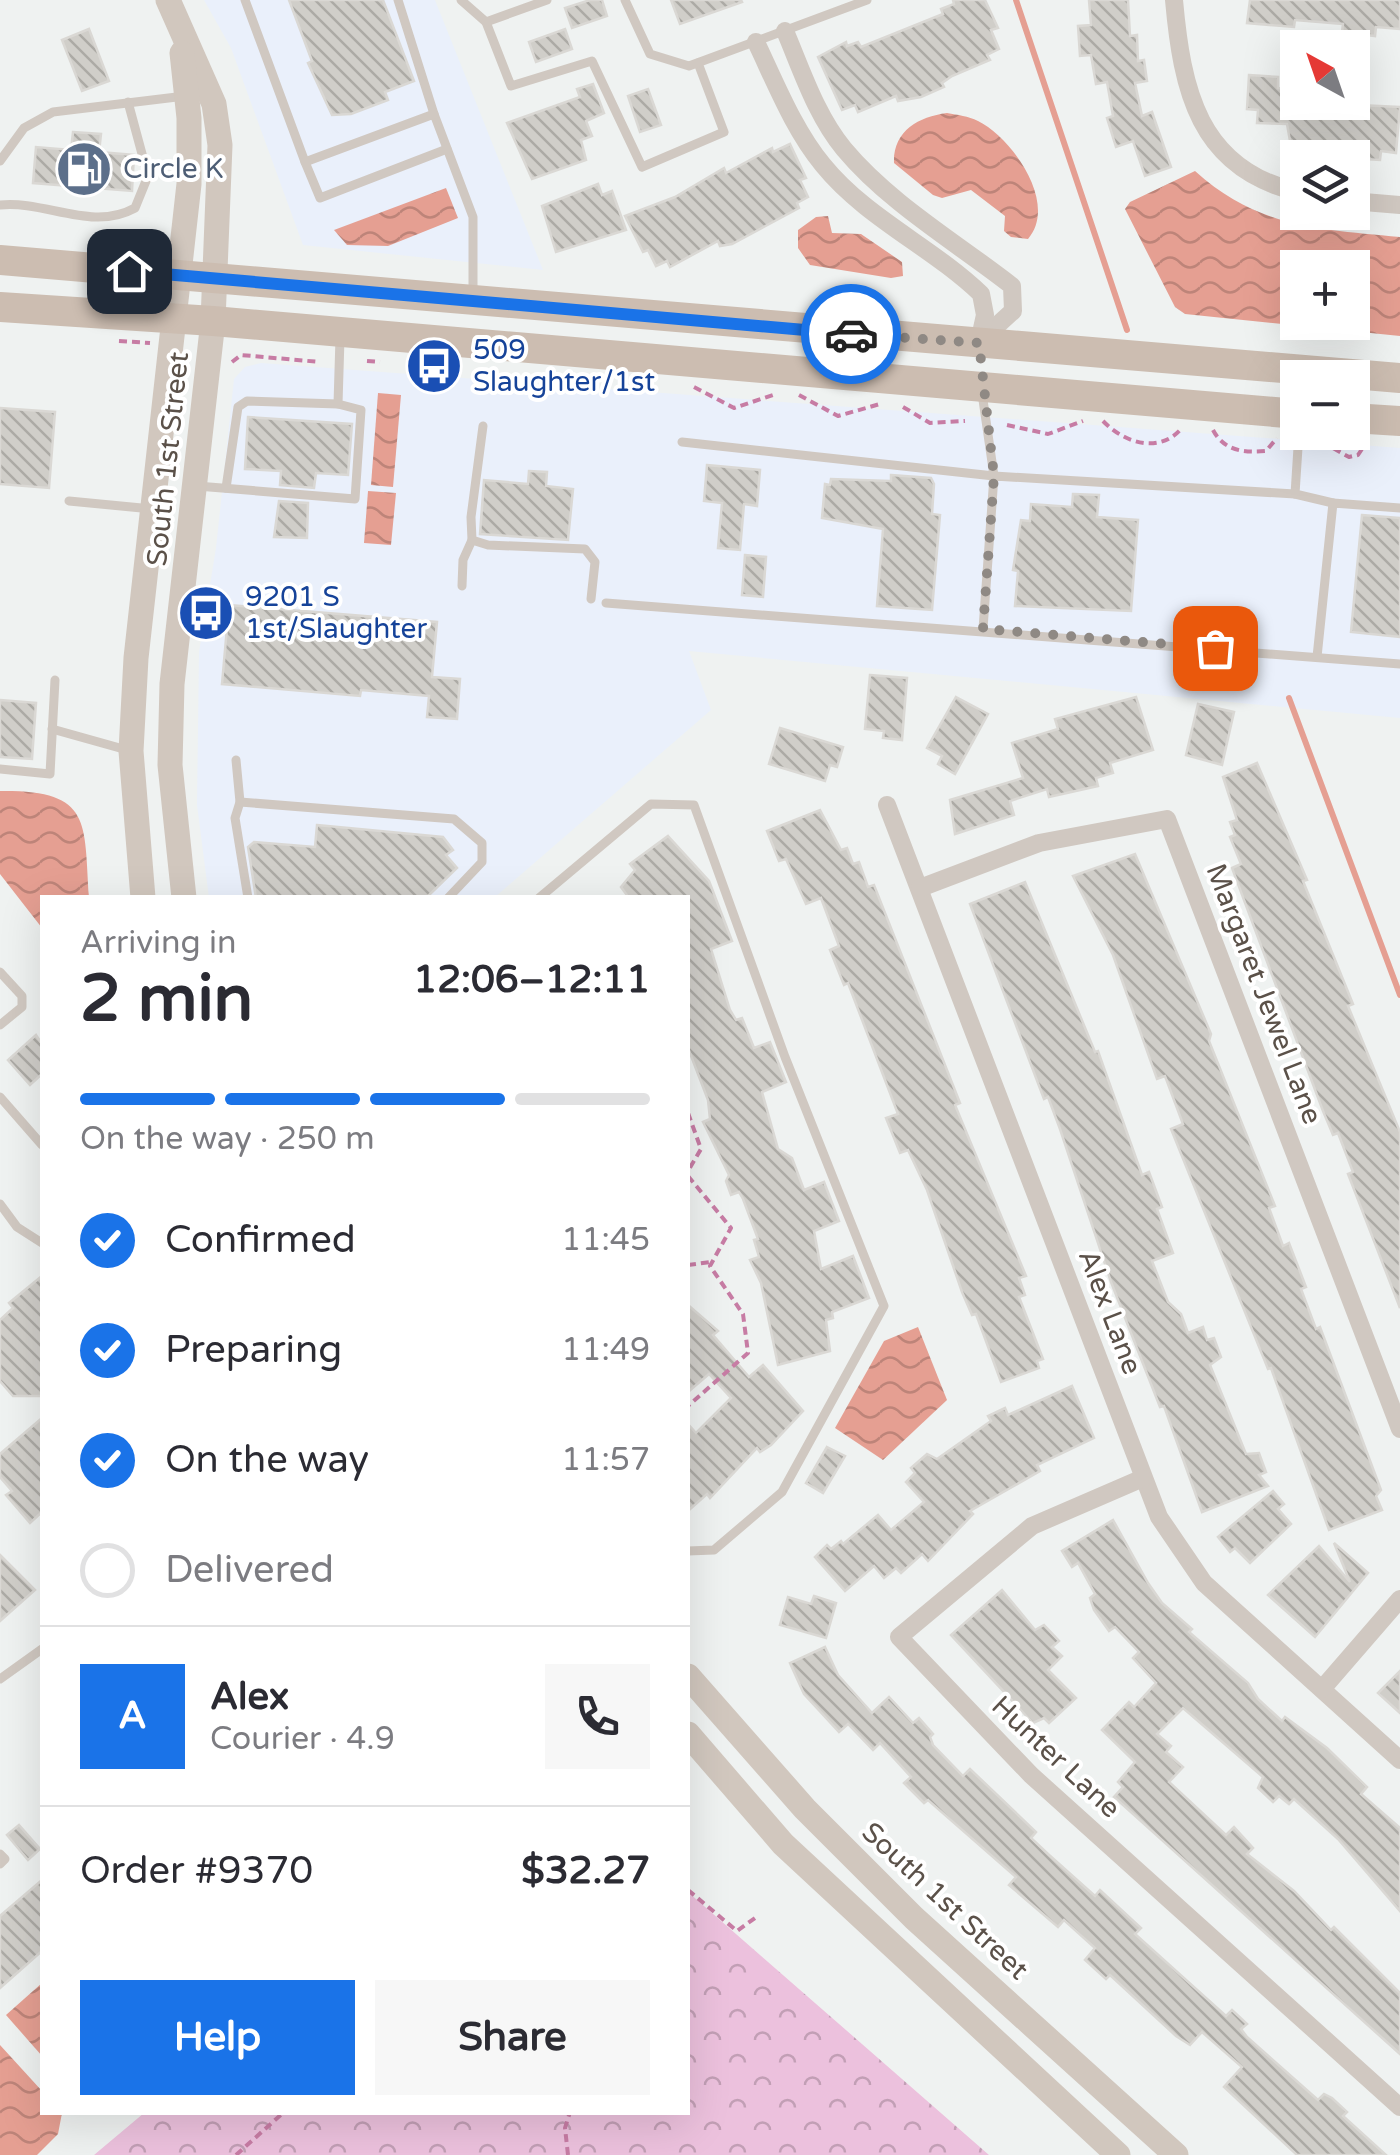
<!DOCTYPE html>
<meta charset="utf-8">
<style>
body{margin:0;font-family:"Varela Round",sans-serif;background:#f7f7f7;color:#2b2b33;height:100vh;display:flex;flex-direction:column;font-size:38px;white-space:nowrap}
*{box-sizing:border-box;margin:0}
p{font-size:32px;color:#7c7c81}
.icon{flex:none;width:55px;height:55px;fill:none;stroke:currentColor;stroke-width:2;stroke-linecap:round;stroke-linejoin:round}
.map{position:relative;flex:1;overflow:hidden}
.details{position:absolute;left:40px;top:895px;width:650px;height:1220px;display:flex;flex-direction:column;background:#fff;border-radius:0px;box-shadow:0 10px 40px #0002}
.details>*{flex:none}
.needle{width:65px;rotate:320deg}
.fabs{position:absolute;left:1280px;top:30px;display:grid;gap:20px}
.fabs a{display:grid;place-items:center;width:90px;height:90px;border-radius:0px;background:#fff;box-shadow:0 10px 40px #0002;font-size:50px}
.pin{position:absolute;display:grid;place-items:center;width:85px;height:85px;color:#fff;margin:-42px;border-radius:20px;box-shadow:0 5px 15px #0006}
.courier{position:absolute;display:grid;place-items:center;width:100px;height:100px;margin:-50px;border:8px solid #1a73e8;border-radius:50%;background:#fff;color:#222;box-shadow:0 2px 12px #0007}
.summary em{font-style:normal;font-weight:700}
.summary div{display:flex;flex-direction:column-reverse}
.summary{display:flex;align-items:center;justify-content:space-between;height:170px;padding:0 40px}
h1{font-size:65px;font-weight:700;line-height:75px}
.bar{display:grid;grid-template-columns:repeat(4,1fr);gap:15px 10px;align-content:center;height:120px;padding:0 40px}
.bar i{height:12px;border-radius:8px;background:#e1e1e2}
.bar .current{background:#1a73e8}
.bar p{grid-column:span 4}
.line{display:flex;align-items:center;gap:25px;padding:0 40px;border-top:2px solid #e1e1e2}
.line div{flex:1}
.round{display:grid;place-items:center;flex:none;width:105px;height:105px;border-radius:0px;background:#f7f7f7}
ol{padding:0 40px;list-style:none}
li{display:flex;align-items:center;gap:30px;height:110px}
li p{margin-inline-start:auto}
li .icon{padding:10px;border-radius:50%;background:#1a73e8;color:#fff;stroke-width:4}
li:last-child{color:#7c7c81}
li i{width:55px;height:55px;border:5px solid #e1e1e2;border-radius:50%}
.action{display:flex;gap:20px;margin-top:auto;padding:20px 40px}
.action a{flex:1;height:115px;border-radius:0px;background:#1a73e8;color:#fff;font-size:40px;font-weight:700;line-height:115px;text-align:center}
.action a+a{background:#f7f7f7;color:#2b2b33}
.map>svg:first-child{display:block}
.commercial{fill:#eaf0fb}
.park{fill:url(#park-crowns)}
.water{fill:url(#water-waves);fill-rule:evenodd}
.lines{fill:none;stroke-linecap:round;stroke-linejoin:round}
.stream{stroke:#e59f92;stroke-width:6}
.building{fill:url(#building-back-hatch);stroke:#dad8d4;stroke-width:2.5}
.path{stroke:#c77ca4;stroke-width:4;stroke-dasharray:8 5;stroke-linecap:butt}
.service{stroke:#d0c8c1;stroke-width:9}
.minor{stroke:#d0c8c1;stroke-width:18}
.secondary{stroke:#d1c7be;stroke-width:25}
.primary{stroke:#ccbdb1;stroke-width:30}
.done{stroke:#8f8984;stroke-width:10;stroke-dasharray:0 18}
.route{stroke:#1a73e8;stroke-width:12}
.labels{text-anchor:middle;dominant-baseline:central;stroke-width:8;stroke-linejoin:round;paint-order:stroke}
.service-label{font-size:28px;fill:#4e5e75;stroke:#fff;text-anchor:start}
.transit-label{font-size:28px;fill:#164399;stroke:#fff;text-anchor:start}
.street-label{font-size:28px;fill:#5b5149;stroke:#fff}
</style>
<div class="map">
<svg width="1400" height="2155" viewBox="0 0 1400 2155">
<defs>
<pattern id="park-crowns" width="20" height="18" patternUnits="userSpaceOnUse" patternTransform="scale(2.5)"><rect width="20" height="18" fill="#ecc1dd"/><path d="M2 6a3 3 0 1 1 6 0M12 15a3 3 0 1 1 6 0" fill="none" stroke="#c29fb5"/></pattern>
<pattern id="water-waves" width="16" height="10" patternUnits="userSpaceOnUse" patternTransform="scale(2.5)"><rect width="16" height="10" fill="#e59f92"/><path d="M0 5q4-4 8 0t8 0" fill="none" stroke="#bd8479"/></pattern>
<pattern id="building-back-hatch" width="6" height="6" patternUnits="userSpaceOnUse" patternTransform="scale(2.5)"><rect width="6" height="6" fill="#d0cec9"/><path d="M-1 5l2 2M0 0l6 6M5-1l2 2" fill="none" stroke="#acaaa5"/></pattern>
</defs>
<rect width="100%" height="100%" fill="#eff2f1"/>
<!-- commercial -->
<g class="commercial">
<polygon points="204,0 435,0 543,270 303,245 231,48"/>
<polygon points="261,363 1400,448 1400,718 689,651 711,710 495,897 209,898 197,805 199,652 216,548 234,379 245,367"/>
</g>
<!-- park -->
<polygon class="park" points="688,1892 989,2155 94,2155 144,2113 688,2112"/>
<!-- water -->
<g class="water">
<path d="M947 113C958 115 968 116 978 121 1011 137 1059 203 1028 239L1011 237 1004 231 1005 216 971 190 942 198 933 195 894 163C893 131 918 117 947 113Z"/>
<path d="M1195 171C1258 228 1319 229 1400 237V336L1185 314 1175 307 1125 209 1130 202ZM1298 268H1352V322H1298Z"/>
<polygon points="446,188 458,218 388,246 347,245 334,230"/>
<polygon points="828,216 832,233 861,234 902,262 903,276 891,278 810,265 798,248 798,230 816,217"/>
<polygon points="378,393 401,395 393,487 371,485"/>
<polygon points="368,491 396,493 391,545 364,543"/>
<path d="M0 791C92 790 84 821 89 897L42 898V928L0 874Z"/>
<polygon points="918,1327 947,1400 883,1460 835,1428 884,1341"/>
<polygon points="42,1983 42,2056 6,2015"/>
<polygon points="0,2045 42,2091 42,2112 62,2113 58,2134 37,2155 0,2155"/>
</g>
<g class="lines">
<!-- stream -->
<g class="stream">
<polyline points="1016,0 1127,330"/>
<polyline points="1289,698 1400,995"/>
</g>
</g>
<!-- building -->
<g class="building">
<polygon points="289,0 383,0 414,81 385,92 388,100 351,114 332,115 308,63 312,61"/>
<polygon points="590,0 602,0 607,16 572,28 565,8"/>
<polygon points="671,0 741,0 742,2 680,24"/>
<polygon points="953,0 985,0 998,28 991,30 999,49 987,55 990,60 952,76 942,83 944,87 921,97 898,101 896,96 858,112 855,105 842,110 818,57 846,42 847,46 858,42 861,47 943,14 941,9 954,4"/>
<polygon points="1089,0 1128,0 1130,36 1137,35 1138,61 1144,60 1147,81 1135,83 1142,116 1152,112 1171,167 1145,176 1133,141 1116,147 1107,118 1113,116 1107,82 1096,84 1091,55 1080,56 1078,26 1091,25"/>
<polygon points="1250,0 1400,0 1400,29 1376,27 1375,36 1342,32 1343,24 1295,20 1294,27 1247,23"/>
<polygon points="89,29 109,81 82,91 62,40"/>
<polygon points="565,29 572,49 536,62 529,42"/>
<polygon points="1249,75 1278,77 1278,88 1298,90 1298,102 1400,107 1396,153 1381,151 1380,160 1364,159 1336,156 1336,148 1290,141 1287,124 1257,123 1258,110 1247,109"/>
<polygon points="593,84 604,113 586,121 592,136 581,140 586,160 532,179 507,123 580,97 577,89"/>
<polygon points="648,89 661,125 640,132 628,96"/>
<polygon points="73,132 101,134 99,152 134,155 132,191 33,183 36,147 71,150"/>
<polygon points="790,144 806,178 800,180 808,197 797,203 799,208 732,244 720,246 718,241 670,267 667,261 656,266 648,250 643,252 625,216 675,197 724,168 726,173 772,148 773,152"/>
<polygon points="598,184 602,195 612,191 626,230 556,252 542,206"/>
<polygon points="0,408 55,412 49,488 0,484"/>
<polygon points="248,417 352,424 348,475 316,473 314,488 280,485 281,471 245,469"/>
<polygon points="707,465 760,470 757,506 744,504 740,550 718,548 722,503 704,501"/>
<polygon points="529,471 547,472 546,486 573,489 568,540 480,534 484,480 528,484"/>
<polygon points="891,475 931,478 934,484 932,514 940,515 932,610 877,606 883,529 822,518 825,484 830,485 831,479 891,481"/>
<polygon points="1073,494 1099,495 1097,517 1138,520 1131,611 1015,606 1018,571 1013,570 1021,520 1030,521 1031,504 1072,507"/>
<polygon points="279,501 308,503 307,538 274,537"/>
<polygon points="1362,515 1400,518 1400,637 1351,632"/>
<polygon points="745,555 766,557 763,597 742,595"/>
<polygon points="229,605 437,622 432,677 460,679 457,719 427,717 429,696 361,690 360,696 222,684"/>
<polygon points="870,675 907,678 902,740 883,738 884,731 865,729"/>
<polygon points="956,697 988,714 955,774 938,764 942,756 927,748"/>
<polygon points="1136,697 1153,750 1110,763 1113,773 1096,778 1098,786 1049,797 1047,789 1010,801 1014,815 955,834 950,800 1023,778 1012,743 1058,729 1055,719"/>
<polygon points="0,700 36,703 32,759 0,757"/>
<polygon points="1198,704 1234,712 1222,765 1186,755"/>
<polygon points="780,728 843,747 837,767 830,765 825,781 769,764"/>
<polygon points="1257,763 1307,880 1303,881 1353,1004 1348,1006 1400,1132 1400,1308 1348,1174 1353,1172 1338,1133 1333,1135 1323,1111 1232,868 1241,864 1230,837 1235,835 1230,822 1237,820 1223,777"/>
<polygon points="820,810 841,850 847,848 853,864 859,862 868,887 874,885 960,1103 955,1105 1026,1276 1019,1278 1025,1295 1019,1297 1043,1359 1037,1361 1039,1368 1001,1382 976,1314 972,1315 962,1292 927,1190 908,1150 900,1153 886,1118 898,1114 848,983 844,985 830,950 839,946 821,898 806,904 786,859 779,861 767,831"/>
<polygon points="317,825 443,837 453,850 446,855 457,868 426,898 256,898 248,847 254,842 315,847"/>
<polygon points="668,836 709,881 732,941 711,949 730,1010 736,1020 742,1018 754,1048 770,1042 786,1082 762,1092 778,1149 792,1158 804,1190 824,1182 839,1221 814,1231 821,1269 853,1256 869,1298 832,1312 833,1318 826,1320 830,1351 778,1365 761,1283 750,1260 759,1257 754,1240 758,1239 743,1199 739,1192 731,1195 726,1181 729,1175 703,1122 710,1119 708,1100 688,1048 688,898 629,898 621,887 635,870 630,864"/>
<polygon points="1135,854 1211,1034 1209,1041 1275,1206 1269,1208 1283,1246 1289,1243 1306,1287 1301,1289 1316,1329 1320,1327 1381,1490 1376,1496 1382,1510 1329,1530 1271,1368 1268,1369 1171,1129 1183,1124 1165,1076 1157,1079 1113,955 1073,876"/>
<polygon points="1025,882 1095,1052 1098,1051 1142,1175 1149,1172 1162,1207 1157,1209 1173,1253 1152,1261 1168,1302 1181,1314 1188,1333 1203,1327 1207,1340 1214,1338 1221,1357 1210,1365 1246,1454 1259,1453 1266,1472 1259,1475 1268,1486 1202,1512 1164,1406 1160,1407 1111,1282 1060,1129 1048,1097 1044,1099 970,904"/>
<polygon points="36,1035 42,1044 42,1074 30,1085 8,1060"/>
<polygon points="42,1276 42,1396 13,1396 0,1381 0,1320 13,1308 9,1303"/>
<polygon points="688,1305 718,1331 713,1335 749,1377 763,1365 803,1411 771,1445 760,1452 757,1448 710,1498 707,1494 688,1511 688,1424 696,1433 731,1398 709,1374 688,1392"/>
<polygon points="1072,1386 1094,1438 1037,1465 1040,1471 970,1511 973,1514 928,1561 922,1554 901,1573 896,1568 884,1578 874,1566 845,1591 815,1557 827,1545 831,1549 841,1541 843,1544 878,1515 891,1530 924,1502 906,1482 915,1473 911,1468 927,1454 937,1459 991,1421 988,1416 1005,1408 1008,1415"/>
<polygon points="42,1418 42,1512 30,1523 6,1495 12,1491 0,1477 0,1454"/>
<polygon points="827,1447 845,1456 823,1493 806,1483"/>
<polygon points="1273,1491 1284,1504 1278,1509 1291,1524 1250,1563 1235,1548 1230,1552 1218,1537"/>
<polygon points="1113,1520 1148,1583 1162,1603 1192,1629 1189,1632 1248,1683 1258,1699 1282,1721 1285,1717 1327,1748 1367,1787 1361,1794 1400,1828 1400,1911 1338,1839 1294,1799 1289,1804 1279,1796 1273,1802 1258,1788 1263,1777 1183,1708 1157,1734 1171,1746 1166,1752 1183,1767 1169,1782 1226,1835 1234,1827 1253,1848 1247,1854 1294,1891 1331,1930 1334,1927 1400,1993 1400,2054 1114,1797 1123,1787 1118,1782 1135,1762 1102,1730 1129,1702 1134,1707 1156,1683 1133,1658 1139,1652 1115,1627 1109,1631 1094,1610 1090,1598 1095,1594 1078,1563 1072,1567 1062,1551"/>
<polygon points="1334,1543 1368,1573 1315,1637 1268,1595 1319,1546 1350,1582"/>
<polygon points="0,1555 35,1590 0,1621"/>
<polygon points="1002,1590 1035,1630 1044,1625 1059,1641 1052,1647 1062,1656 1048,1670 1076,1698 1049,1723 1044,1718 1033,1723 951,1635"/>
<polygon points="814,1596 836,1603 826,1638 780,1625 788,1597 811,1604"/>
<polygon points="825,1647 838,1675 872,1713 889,1697 913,1723 919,1718 933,1734 930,1737 933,1745 963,1776 970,1769 1036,1832 1031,1838 1048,1854 1095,1896 1100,1890 1141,1928 1135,1934 1226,2016 1232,2010 1247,2024 1241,2029 1247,2037 1318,2100 1324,2094 1332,2098 1347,2112 1343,2116 1386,2155 1297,2155 1224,2087 1242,2067 1202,2032 1190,2045 1176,2036 1110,1975 1106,1979 1085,1960 1095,1948 1064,1920 1058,1927 1009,1885 1016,1877 928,1800 924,1803 904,1783 911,1777 880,1743 873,1750 848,1724 839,1732 804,1694 790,1663"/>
<polygon points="1400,1671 1400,1713 1378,1693"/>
<polygon points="19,1825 40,1849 28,1860 7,1835"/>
<polygon points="42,1880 42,1951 0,1988 0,1916"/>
</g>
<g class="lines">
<!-- path -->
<g class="path">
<polyline points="119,341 150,343"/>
<polyline points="367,361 380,362"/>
<polyline points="232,362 241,355 320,362"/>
<polyline points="694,387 734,408 776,394"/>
<polyline points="799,395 838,416 880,404"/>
<polyline points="903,407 930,423 965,421"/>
<path d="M1103 421C1124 443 1159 454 1181 429"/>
<polyline points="1007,425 1048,434 1083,421"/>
<path d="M1213 430C1224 451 1244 453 1266 451L1277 438"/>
<polyline points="1322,442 1349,457 1358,455 1366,443"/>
<polyline points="688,1113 701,1149 688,1171"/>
<polyline points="688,1176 731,1228 710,1266 743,1314 748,1353 688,1406"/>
<polyline points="688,1265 710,1262"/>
<polyline points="688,1890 737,1931 755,1918"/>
<polyline points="236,2155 284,2112"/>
<polyline points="568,2155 565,2128 570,2112"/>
</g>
<!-- service -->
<g class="service">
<polyline points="245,0 305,162 434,114 473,217 473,296"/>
<polyline points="398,0 434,114"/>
<polyline points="461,0 486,22 511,86 592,61 642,167 724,132 698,63"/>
<polyline points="625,0 650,54 689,66 867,0"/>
<polyline points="486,22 547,0"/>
<polyline points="0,161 24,128 53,112 185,96"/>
<polyline points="305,162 320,198 447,149"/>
<path d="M0 205C45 200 92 232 135 208L148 176 128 102"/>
<polyline points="483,426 471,517 472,540 488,545 585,549 595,562 591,599"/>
<polyline points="1299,432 1295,494 1333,503"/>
<polyline points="682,442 994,476 982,393"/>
<polyline points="197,486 355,499 361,410 338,404 340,338"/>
<polyline points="226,488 238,407 247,401 338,404"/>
<polyline points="69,501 152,509"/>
<polyline points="462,586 463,560 472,540"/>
<polyline points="606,603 1400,664"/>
<polyline points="983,629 994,476 1295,494"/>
<polyline points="1317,657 1333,503 1400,508"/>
<polyline points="52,729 127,750"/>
<polyline points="236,760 240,802 235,818 248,898"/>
<polyline points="0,769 50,774 55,680"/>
<polyline points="240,802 454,819 482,843 482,862 448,898"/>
<polyline points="539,898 651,804 694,805 785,1057 884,1306 782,1492 714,1550 688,1551"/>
<polyline points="0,972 22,996 22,1007 0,1025"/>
<polyline points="0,1097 42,1145"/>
<polyline points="0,1204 17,1227 42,1243"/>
<polyline points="0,1679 42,1649"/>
<polyline points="0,1854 5,1859 0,1864"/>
</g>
<!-- minor -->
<g class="minor">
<path d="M1174 0C1182 89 1198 169 1298 192"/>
<path d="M785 31C802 71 816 115 844 149 889 203 957 243 1012 286L1013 311 979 342"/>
<path d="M756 42C776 84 794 130 823 165 866 218 932 247 981 294L985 315 979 342"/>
<polyline points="1352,201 1400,205"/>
<polyline points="887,805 1159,1517 1204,1583 1400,1760"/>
<polyline points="920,888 1039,843 1167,819 1400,1429"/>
<polyline points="1143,1478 1032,1526 899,1637 1031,1775 1400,2107"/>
<polyline points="1322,1689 1400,1599"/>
</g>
<!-- secondary -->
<g class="secondary">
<polyline points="168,0 214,104 220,145 213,321 172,684 170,765 184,898"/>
<polyline points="143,898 131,751 136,658 189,184 189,118 182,53"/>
<polyline points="688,1676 805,1809 914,1918 1176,2155"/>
<polyline points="688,1734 783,1844 1118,2155"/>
</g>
<!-- primary -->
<g class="primary">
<polyline points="0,260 1400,378"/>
<polyline points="0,307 213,321 1298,414"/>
<polyline points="1352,418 1400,421"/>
</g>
</g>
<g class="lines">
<!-- done -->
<polyline class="done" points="851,334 979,343 994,476 983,629 1215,648"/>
<!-- route -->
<polyline class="route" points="129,271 851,334"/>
</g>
<!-- icons -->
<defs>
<g id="fuel-disc" transform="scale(2.875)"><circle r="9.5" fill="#5c6f8a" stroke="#fff"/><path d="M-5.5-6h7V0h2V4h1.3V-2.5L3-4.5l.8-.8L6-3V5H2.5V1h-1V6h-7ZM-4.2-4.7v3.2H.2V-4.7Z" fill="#fff"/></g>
<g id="bus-disc" transform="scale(2.875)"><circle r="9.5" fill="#1a4fb4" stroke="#fff"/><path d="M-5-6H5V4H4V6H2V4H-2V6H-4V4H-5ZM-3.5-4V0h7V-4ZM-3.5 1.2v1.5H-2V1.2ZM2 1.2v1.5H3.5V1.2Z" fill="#fff"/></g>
</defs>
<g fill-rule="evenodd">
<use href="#fuel-disc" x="84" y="169"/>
<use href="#bus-disc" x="434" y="366"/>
<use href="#bus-disc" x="206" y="613"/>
</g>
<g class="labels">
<!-- service labels -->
<g class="service-label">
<text x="123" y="169">Circle K</text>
</g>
<!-- transit labels -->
<g class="transit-label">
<text x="473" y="350">509<tspan x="473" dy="32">Slaughter/1st</tspan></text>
<text x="245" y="597">9201 S<tspan x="245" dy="32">1st/Slaughter</tspan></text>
</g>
<!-- street labels -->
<g class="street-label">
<text transform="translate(168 459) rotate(-84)">South 1st Street</text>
<text transform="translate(1264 994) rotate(69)">Margaret Jewel Lane</text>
<text transform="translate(1110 1312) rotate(69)">Alex Lane</text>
<text transform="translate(1056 1757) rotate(43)">Hunter Lane</text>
<text transform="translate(945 1901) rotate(43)">South 1st Street</text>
</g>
</g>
</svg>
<div class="fabs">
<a><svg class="needle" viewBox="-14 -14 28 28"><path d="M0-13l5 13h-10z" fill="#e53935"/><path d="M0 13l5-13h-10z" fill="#7c7c81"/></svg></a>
<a><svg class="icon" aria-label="layers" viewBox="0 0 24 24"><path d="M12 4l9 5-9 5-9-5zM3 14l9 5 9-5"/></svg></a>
<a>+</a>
<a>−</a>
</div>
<div class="pin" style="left:1215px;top:648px;background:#ea580c"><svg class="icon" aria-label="bag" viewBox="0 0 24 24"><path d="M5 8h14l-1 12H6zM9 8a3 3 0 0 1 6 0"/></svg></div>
<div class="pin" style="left:129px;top:271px;background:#1f2937"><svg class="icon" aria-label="home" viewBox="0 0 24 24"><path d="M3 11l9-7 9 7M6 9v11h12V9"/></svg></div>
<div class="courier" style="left:851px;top:334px"><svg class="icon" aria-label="car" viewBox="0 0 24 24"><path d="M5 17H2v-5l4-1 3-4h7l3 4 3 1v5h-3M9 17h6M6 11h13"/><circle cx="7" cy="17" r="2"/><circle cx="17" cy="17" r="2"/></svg></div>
<section class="details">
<div class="summary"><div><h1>2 min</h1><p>Arriving in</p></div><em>12:06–12:11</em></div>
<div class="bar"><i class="current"></i><i class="current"></i><i class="current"></i><i></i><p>On the way · 250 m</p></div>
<ol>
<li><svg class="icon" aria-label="check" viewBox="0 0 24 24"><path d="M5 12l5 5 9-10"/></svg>Confirmed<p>11:45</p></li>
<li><svg class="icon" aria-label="check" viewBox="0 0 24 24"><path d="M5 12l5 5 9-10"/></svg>Preparing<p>11:49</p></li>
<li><svg class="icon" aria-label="check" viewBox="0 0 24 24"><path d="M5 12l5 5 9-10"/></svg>On the way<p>11:57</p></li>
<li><i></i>Delivered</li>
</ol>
<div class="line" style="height:180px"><b class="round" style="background:#1a73e8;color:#fff">A</b><div><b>Alex</b><p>Courier · 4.9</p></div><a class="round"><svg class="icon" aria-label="phone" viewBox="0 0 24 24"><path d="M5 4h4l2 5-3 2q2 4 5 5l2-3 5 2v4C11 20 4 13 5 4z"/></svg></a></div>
<div class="line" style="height:130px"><div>Order #9370</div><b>$32.27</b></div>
<div class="action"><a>Help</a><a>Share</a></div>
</section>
</div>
